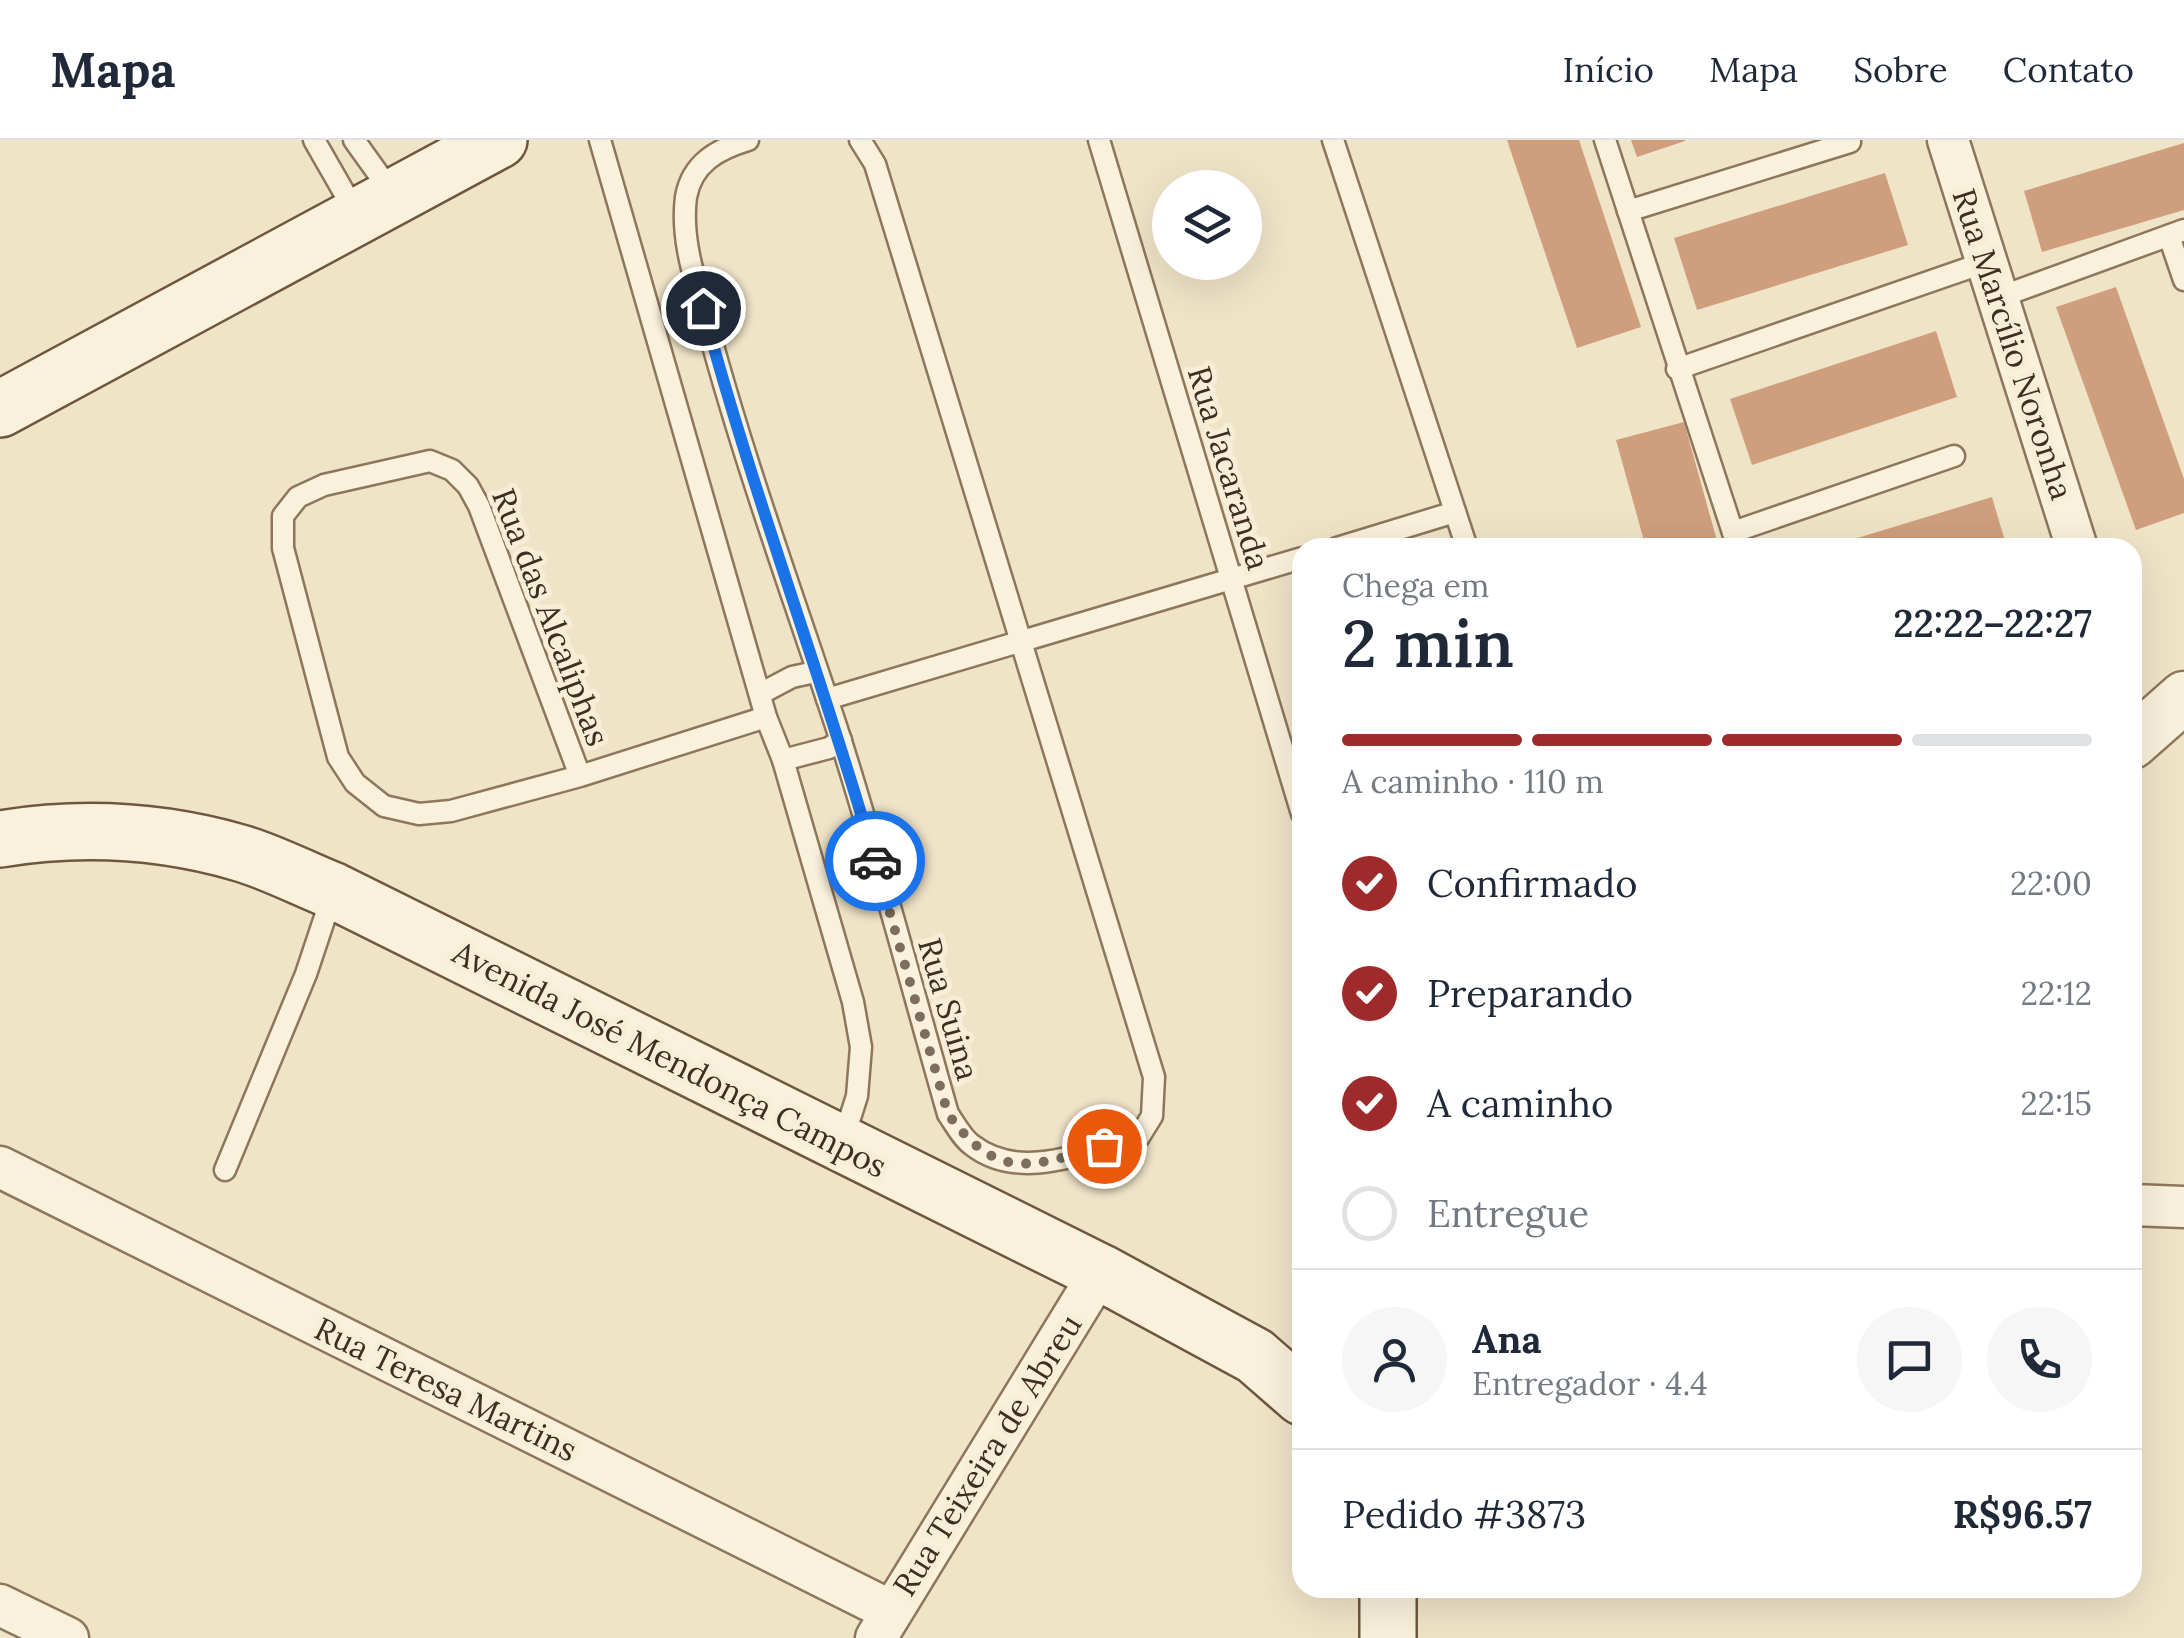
<!DOCTYPE html>
<html lang="pt">
<meta charset="utf-8">
<style>
body{margin:0;font-family:Lora,serif;background:#f6f6f7;color:#1f2937;height:100vh;display:flex;flex-direction:column;font-size:38px;white-space:nowrap}
*{box-sizing:border-box;margin:0}
p{font-size:32px;color:#747a83}
.icon{flex:none;width:55px;height:55px;fill:none;stroke:currentColor;stroke-width:2;stroke-linecap:round;stroke-linejoin:round}
.map{position:relative;flex:1;overflow:hidden}
.panel{position:absolute;left:1292px;top:398px;width:850px;height:1060px;display:flex;flex-direction:column;background:#fff;border-radius:30px;box-shadow:0 10px 40px #0002}
.panel>*{flex:none}
.fabs{position:absolute;left:1152px;top:30px;display:grid;gap:20px}
.fabs a{display:grid;place-items:center;width:110px;height:110px;border-radius:50%;background:#fff;box-shadow:0 10px 40px #0002;font-size:50px}
.pin{position:absolute;display:grid;place-items:center;width:85px;height:85px;color:#fff;margin:-42px;border:5px solid #fff;border-radius:50%;box-shadow:0 2px 10px #0007}
.courier{position:absolute;display:grid;place-items:center;width:100px;height:100px;margin:-50px;border:8px solid #1a73e8;border-radius:50%;background:#fff;color:#222;box-shadow:0 2px 12px #0007}
.summary em{font-style:normal;font-weight:600}
.summary div{display:flex;flex-direction:column-reverse}
.summary{display:flex;align-items:center;justify-content:space-between;height:170px;padding:0 50px}
h1{font-size:65px;font-weight:600;line-height:75px}
.bar{display:grid;grid-template-columns:repeat(4,1fr);gap:15px 10px;align-content:center;height:120px;padding:0 50px}
.bar i{height:12px;border-radius:8px;background:#e0e1e3}
.bar .active{background:#9e2a2b}
.bar p{grid-column:span 4}
.line{display:flex;align-items:center;gap:25px;padding:0 50px;border-top:2px solid #e0e1e3}
.line div{flex:1}
.round{display:grid;place-items:center;flex:none;width:105px;height:105px;border-radius:52px;background:#f6f6f7}
ol{padding:0 50px;list-style:none}
li{display:flex;align-items:center;gap:30px;height:110px}
li p{margin-inline-start:auto}
li .icon{padding:10px;border-radius:50%;background:#9e2a2b;color:#fff;stroke-width:4}
li:last-child{color:#747a83}
li i{width:55px;height:55px;border:5px solid #e0e1e3;border-radius:50%}
header{display:flex;align-items:center;gap:60px;box-sizing:border-box;height:140px;padding:0 50px;background:#fff;border-bottom:2px solid #e0e1e3}
header strong{font-size:48px}
nav{display:flex;gap:55px;margin-inline-start:auto;font-size:35px}
.map>svg:first-child{display:block}
.building{fill:#cf9f7d}
.lines{fill:none;stroke-linecap:round;stroke-linejoin:round}
.service-casing{stroke:#8d765c;stroke-width:25}
.minor-casing{stroke:#8d765c;stroke-width:45}
.tertiary-casing{stroke:#8d765c;stroke-width:55}
.secondary-casing{stroke:#6f573f;stroke-width:60}
.service{stroke:#faf1dc;stroke-width:20}
.minor{stroke:#faf1dc;stroke-width:40}
.tertiary{stroke:#faf1dc;stroke-width:50}
.secondary{stroke:#faf1dc;stroke-width:55}
.done{stroke:#7c6e5b;stroke-width:10;stroke-dasharray:0 18}
.route{stroke:#1a73e8;stroke-width:12}
.labels{text-anchor:middle;dominant-baseline:central;stroke-width:10;stroke-linejoin:round;paint-order:stroke}
.street-label{font-size:32px;fill:#3d2e20;stroke:#f7eed8}
</style>
<header>
<strong>Mapa</strong>
<nav><a>Início</a><a>Mapa</a><a>Sobre</a><a>Contato</a></nav>
</header>
<div class="map">
<svg width="2184" height="1498" viewBox="0 0 2184 1498">
<rect width="100%" height="100%" fill="#f0e4c8"/>
<!-- building -->
<g class="building">
<polygon points="1507,0 1579,0 1641,187 1577,208"/>
<polygon points="1631,0 1685,0 1685,1 1637,17"/>
<polygon points="2184,3 2184,70 2042,112 2024,51"/>
<polygon points="1885,33 1908,105 1697,170 1674,98"/>
<polygon points="2116,147 2184,339 2184,373 2136,390 2056,167"/>
<polygon points="1936,191 1957,257 1752,325 1730,259"/>
<polygon points="1684,282 1719,408 1646,408 1616,300"/>
<polygon points="1992,357 2007,408 1828,408 1828,407"/>
</g>
<g class="lines">
<!-- service casing -->
<g class="service-casing">
<g id="service">
<polyline points="314,0 357,75"/>
<polyline points="354,0 392,53"/>
<polyline points="600,0 766,577 783,620 853,862 861,907 857,956 842,1003"/>
<path d="M748 0C718 9 692 23 686 57 680 103 698 148 709 191 746 328 795 461 839 595 879 720 912 848 948 974 955 984 962 998 972 1005 1021 1043 1086 1011 1139 997L1152 976 1154 937 875 24 860 0"/>
<polyline points="1099,0 1302,674"/>
<polyline points="1333,0 1467,408"/>
<polyline points="1605,0 1738,408"/>
<polyline points="1628,71 1850,2"/>
<polyline points="2169,96 2184,140"/>
<polyline points="2000,157 2184,90"/>
<polyline points="1677,229 1989,121"/>
<polyline points="1733,392 1954,316"/>
<polyline points="1337,408 1455,372"/>
<polyline points="760,554 792,537 815,532"/>
<polyline points="827,559 1302,418"/>
<polyline points="783,620 829,608 841,600"/>
<polyline points="580,636 479,366 468,346 452,330 430,321 324,345 298,357 283,376 283,408 338,617 355,643 384,666 419,674 451,671 580,636 766,577"/>
<polyline points="225,1030 306,834 333,753"/>
</g>
</g>
<!-- minor casing -->
<g class="minor-casing">
<g id="minor">
<polyline points="1948,0 2077,408"/>
<polyline points="0,1027 891,1471"/>
<polyline points="2132,1065 2184,1067"/>
<polyline points="0,1465 68,1498"/>
<polyline points="876,1498 1100,1132"/>
</g>
</g>
<!-- tertiary casing -->
<g class="tertiary-casing">
<polyline id="tertiary" points="2132,603 2184,557"/>
</g>
<!-- secondary casing -->
<g class="secondary-casing">
<g id="secondary">
<polyline points="0,269 499,0"/>
<path d="M0 699C80 686 161 690 240 713 272 722 303 739 334 751L1100 1132 1255 1216 1302 1257"/>
<polyline points="1388,1498 1388,1448"/>
</g>
</g>
<!-- service -->
<use href="#service" class="service"/>
<!-- minor -->
<use href="#minor" class="minor"/>
<!-- tertiary -->
<use href="#tertiary" class="tertiary"/>
<!-- secondary -->
<use href="#secondary" class="secondary"/>
</g>
<g class="lines">
<!-- done -->
<path class="done" d="M875 721 948 974C998 1043 1032 1026 1104 1006"/>
<!-- route -->
<path class="route" d="M703 168C753 355 822 536 875 721"/>
</g>
<g class="labels">
<!-- street labels -->
<g class="street-label">
<text transform="translate(2013 204) rotate(72)">Rua Marcílio Noronha</text>
<text transform="translate(1229 328) rotate(73)">Rua Jacaranda</text>
<text transform="translate(551 477) rotate(69)">Rua das Alcaliphas</text>
<text transform="translate(949 869) rotate(74)">Rua Suina</text>
<text transform="translate(670 919) rotate(27)">Avenida José Mendonça Campos</text>
<text transform="translate(446 1249) rotate(26)">Rua Teresa Martins</text>
<text transform="translate(987 1315) rotate(-58)">Rua Teixeira de Abreu</text>
</g>
</g>
</svg>
<div class="fabs">
<a><svg class="icon" aria-label="layers" viewBox="0 0 24 24"><path d="M12 4l9 5-9 5-9-5zM3 14l9 5 9-5"/></svg></a>
</div>
<div class="pin" style="left:1104px;top:1006px;background:#ea580c"><svg class="icon" aria-label="bag" viewBox="0 0 24 24"><path d="M5 8h14l-1 12H6zM9 8a3 3 0 0 1 6 0"/></svg></div>
<div class="pin" style="left:703px;top:168px;background:#1f2937"><svg class="icon" aria-label="home" viewBox="0 0 24 24"><path d="M3 11l9-7 9 7M6 9v11h12V9"/></svg></div>
<div class="courier" style="left:875px;top:721px"><svg class="icon" aria-label="car" viewBox="0 0 24 24"><path d="M5 17H2v-5l4-1 3-4h7l3 4 3 1v5h-3M9 17h6M6 11h13"/><circle cx="7" cy="17" r="2"/><circle cx="17" cy="17" r="2"/></svg></div>
<section class="panel">
<div class="summary"><div><h1>2 min</h1><p>Chega em</p></div><em>22:22–22:27</em></div>
<div class="bar"><i class="active"></i><i class="active"></i><i class="active"></i><i></i><p>A caminho · 110 m</p></div>
<ol>
<li><svg class="icon" aria-label="check" viewBox="0 0 24 24"><path d="M5 12l5 5 9-10"/></svg>Confirmado<p>22:00</p></li>
<li><svg class="icon" aria-label="check" viewBox="0 0 24 24"><path d="M5 12l5 5 9-10"/></svg>Preparando<p>22:12</p></li>
<li><svg class="icon" aria-label="check" viewBox="0 0 24 24"><path d="M5 12l5 5 9-10"/></svg>A caminho<p>22:15</p></li>
<li><i></i>Entregue</li>
</ol>
<div class="line" style="height:180px"><a class="round"><svg class="icon" aria-label="person" viewBox="0 0 24 24"><circle cx="12" cy="8" r="4"/><path d="M4 21q1-7 8-7t8 7"/></svg></a><div><b>Ana</b><p>Entregador · 4.4</p></div><a class="round"><svg class="icon" aria-label="chat" viewBox="0 0 24 24"><path d="M4 5h16v11H9l-5 4z"/></svg></a><a class="round"><svg class="icon" aria-label="phone" viewBox="0 0 24 24"><path d="M5 4h4l2 5-3 2q2 4 5 5l2-3 5 2v4C11 20 4 13 5 4z"/></svg></a></div>
<div class="line" style="height:130px"><div>Pedido #3873</div><b>R$96.57</b></div>
</section>
</div>
